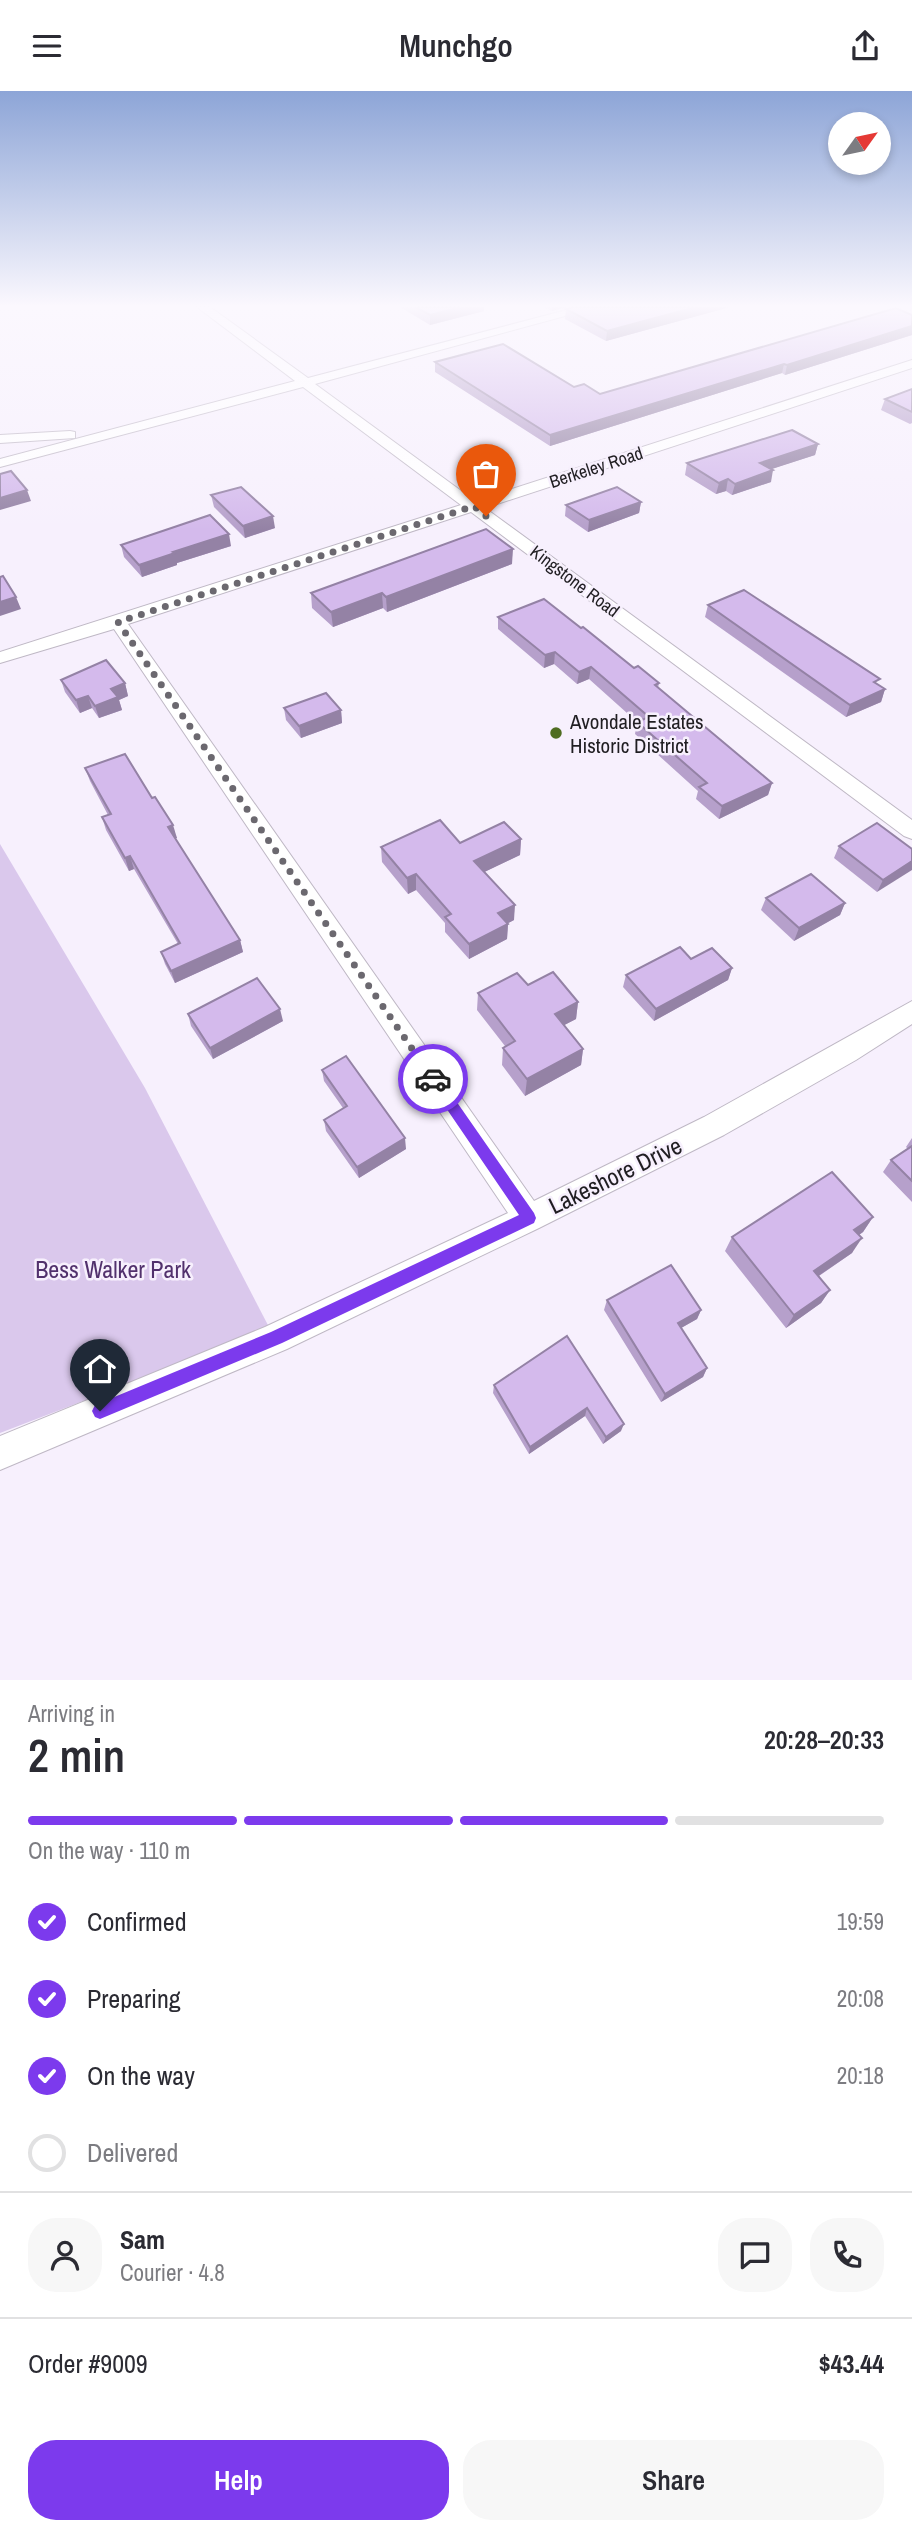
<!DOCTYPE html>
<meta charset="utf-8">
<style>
body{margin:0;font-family:"Archivo Narrow",sans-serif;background:#f7f7f7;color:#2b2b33;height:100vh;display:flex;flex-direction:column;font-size:26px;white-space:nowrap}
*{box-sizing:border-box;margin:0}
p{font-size:23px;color:#7c7c81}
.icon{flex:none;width:38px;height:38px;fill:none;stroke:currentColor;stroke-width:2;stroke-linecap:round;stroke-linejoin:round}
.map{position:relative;height:1589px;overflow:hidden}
.sheet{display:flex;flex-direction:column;background:#fff;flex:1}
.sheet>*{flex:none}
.needle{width:46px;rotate:57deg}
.tools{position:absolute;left:828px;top:21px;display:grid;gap:14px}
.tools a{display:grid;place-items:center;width:63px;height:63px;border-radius:50%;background:#fff;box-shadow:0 4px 10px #0003;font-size:35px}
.pin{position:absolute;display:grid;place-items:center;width:60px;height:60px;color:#fff;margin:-72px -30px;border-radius:50% 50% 50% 0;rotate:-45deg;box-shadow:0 0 7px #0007}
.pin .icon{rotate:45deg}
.courier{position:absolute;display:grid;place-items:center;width:70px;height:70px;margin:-35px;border:5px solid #7c3aed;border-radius:50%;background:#fff;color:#222;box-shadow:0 2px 9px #0007}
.overview em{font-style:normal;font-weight:600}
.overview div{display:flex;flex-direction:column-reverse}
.overview{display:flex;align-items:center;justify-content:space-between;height:119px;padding:0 28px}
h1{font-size:46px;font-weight:600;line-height:52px}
.bar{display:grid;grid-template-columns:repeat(4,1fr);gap:10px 7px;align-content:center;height:84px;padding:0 28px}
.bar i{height:9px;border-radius:5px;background:#e1e1e2}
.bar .active{background:#7c3aed}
.bar p{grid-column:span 4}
.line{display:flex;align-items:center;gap:18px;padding:0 28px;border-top:2px solid #e1e1e2}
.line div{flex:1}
.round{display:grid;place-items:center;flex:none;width:74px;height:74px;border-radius:28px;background:#f7f7f7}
ol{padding:0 28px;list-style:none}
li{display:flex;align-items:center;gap:21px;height:77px}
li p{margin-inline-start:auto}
li .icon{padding:7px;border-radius:50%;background:#7c3aed;color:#fff;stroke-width:4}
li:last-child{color:#7c7c81}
li i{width:38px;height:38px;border:4px solid #e1e1e2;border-radius:50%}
.action{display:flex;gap:14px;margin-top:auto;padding:14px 28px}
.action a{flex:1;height:80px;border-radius:28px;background:#7c3aed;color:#fff;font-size:28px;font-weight:600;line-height:80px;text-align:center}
.action a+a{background:#f7f7f7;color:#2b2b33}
header{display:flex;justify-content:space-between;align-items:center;height:91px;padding:0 28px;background:#fff;font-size:32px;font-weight:600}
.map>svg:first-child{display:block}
.green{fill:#dac8ec}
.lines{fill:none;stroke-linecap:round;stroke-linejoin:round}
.street-casing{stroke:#bfb8c5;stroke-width:2}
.street{fill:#fff;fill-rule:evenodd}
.wall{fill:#b6a0cb}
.shaded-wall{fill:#9482a5}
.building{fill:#d4baec;stroke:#9482a5;stroke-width:2}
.route{fill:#7c3aed}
.done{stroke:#6b686f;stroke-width:7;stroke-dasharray:0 12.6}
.poi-dot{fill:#4f6c21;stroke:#f7f0fd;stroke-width:2.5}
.labels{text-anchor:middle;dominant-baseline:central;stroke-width:5;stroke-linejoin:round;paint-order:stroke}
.far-street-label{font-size:18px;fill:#201e22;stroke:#f7f0fd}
.poi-label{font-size:21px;fill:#201e22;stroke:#f7f0fd;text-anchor:start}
.near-street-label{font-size:24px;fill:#201e22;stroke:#f7f0fd}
.near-park-label{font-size:24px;fill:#52316d;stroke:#f7f0fd}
</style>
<header><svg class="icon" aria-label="menu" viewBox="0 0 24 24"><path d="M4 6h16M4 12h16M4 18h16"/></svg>Munchgo<svg class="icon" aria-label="share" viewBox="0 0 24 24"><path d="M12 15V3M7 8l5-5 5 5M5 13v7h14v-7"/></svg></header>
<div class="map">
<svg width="912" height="1589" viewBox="0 0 912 1589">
<rect width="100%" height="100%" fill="#f7f0fd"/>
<!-- green -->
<polygon class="green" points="0,753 145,997 270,1238 0,1342"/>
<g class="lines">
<!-- street casing -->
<g class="street-casing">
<g id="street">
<polygon points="197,216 210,216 308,287 578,216 598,216 315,293 475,410 912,269 912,277 485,417 912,729 912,748 904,745 471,421 128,533 534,1110 704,1026 912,910 912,933 856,969 724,1044 539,1137 287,1258 0,1379 0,1345 265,1236 508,1122 114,538 0,572 0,561 461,414 303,296 0,376 0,368 295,290"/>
<polygon points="70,340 75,341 75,347 0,352 0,344"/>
</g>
</g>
<!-- street -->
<use href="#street" class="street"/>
</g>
<!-- wall -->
<g class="wall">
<polygon points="400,216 484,216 484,220 430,234"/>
<polygon points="544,216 567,216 552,220"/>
<polygon points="573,216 730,216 606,250 565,228 566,218"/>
<polygon points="912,224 912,244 785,284 782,282 550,355 435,281 435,271 574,296 600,303"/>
<polygon points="912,298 912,332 910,333 881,319 885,308"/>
<polygon points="818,353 815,364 771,378 771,391 732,404 726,400 716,403 685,384 687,372"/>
<polygon points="211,404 275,437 245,447 214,416"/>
<polygon points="641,411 639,422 588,441 565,425 566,414"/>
<polygon points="121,454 231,455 177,472 177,474 142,486 124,466"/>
<polygon points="512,473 387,521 383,517 333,536 312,517 311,502"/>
<polygon points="708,514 878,594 885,598 881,611 846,626 705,526"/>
<polygon points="498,526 634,577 659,592 658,597 772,692 768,704 719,728 696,708 698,700 635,643 637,631 589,588 577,593 554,573 544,577 498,538"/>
<polygon points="61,589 125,592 128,605 119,609 122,619 99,627 92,617 80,622 65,601"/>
<polygon points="284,617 341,619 342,632 301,647 286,629"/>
<polygon points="85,677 152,707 177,747 175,747 240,849 243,861 175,892 165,873 161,861 178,853 134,778 129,780 106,739 102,726 108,724 90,690"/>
<polygon points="521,748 520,764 484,781 514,829 508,832 507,848 469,868 445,841 445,832 416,799 408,803 382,771 381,756"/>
<polygon points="839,755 912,758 877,801 834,767"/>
<polygon points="766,807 845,812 840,824 794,850 761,819"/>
<polygon points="691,868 732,877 728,889 654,930 623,896 626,884"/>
<polygon points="528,894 578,911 576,928 564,934 583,958 581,974 525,1005 502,974 503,957 505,955 477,919 478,902"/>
<polygon points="188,923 283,930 213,968 191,935"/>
<polygon points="322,979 406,1058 359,1087 326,1040 324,1029 343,1017 324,990"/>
<polygon points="912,1047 912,1111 883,1081 891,1069 908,1058 906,1056"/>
<polygon points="873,1126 863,1141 859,1144 852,1162 819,1185 830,1199 821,1212 786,1237 725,1160 732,1146"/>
<polygon points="607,1209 701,1219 697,1228 681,1237 707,1277 703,1286 661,1311 604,1219"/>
<polygon points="567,1245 621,1340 603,1353 585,1325 529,1363 493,1302 494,1294"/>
</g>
<!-- shaded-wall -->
<g class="shaded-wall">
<polygon points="461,216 484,216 484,220 430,234 430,224"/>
<polygon points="552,216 567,216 552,220"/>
<polygon points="696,216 730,216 606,250 607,240"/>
<polygon points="912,235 912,244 785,284 787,274"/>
<polygon points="784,273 782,282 550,355 550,344"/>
<polygon points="818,353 815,364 757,383 760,372"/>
<polygon points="773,379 771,391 732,404 735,393"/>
<polygon points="728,388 726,400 716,403 719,392"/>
<polygon points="27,399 31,410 0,419 0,407"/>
<polygon points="641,411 639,422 588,441 589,429"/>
<polygon points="273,425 275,437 245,447 243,435"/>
<polygon points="229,443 231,455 177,472 177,474 142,486 139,474 173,461"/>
<polygon points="513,458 512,473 387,521 386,506"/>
<polygon points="382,502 383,517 333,536 331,521"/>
<polygon points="16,506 21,518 0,525 0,511"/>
<polygon points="555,561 554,573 544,577 545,564"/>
<polygon points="591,576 589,588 577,593 579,581"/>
<polygon points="125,592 128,605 119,609 122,619 99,627 95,615 111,598"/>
<polygon points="885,598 881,611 846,626 850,614"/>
<polygon points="88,605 92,617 80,622 76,609"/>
<polygon points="341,619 342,632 301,647 299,635"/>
<polygon points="772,692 768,704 719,728 722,715"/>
<polygon points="173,734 177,747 172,749 168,736"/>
<polygon points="521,748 520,764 474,786 474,770"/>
<polygon points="130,765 134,778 129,780 125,767"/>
<polygon points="912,770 912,779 877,801 883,789"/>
<polygon points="416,783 416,799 408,803 407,787"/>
<polygon points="845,812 840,824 794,850 799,837"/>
<polygon points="515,814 514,829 497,838 498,822"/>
<polygon points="508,833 507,848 469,868 469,853"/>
<polygon points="240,849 243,861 175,892 171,880"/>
<polygon points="732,877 728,889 654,930 656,918"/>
<polygon points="578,911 576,928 553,940 555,923"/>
<polygon points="280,918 283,930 213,968 210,957"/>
<polygon points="583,958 581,974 525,1005 527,988"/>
<polygon points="405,1047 406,1058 359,1087 357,1076"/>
<polygon points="873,1126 863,1141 845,1154 854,1139"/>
<polygon points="862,1147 852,1162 805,1194 814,1180"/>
<polygon points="830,1199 821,1212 786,1237 794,1224"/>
<polygon points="701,1219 697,1228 674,1241 678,1232"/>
<polygon points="707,1277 703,1286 661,1311 665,1303"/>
<polygon points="587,1317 585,1325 529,1363 530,1356"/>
<polygon points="624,1333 621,1340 603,1353 606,1346"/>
</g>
<!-- building -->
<g class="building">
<polygon points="415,216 461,216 430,224"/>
<polygon points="573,216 696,216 607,240 566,218"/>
<polygon points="896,217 912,224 912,235 787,274 784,273 550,344 435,271 503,253 574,296 584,293 600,303"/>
<polygon points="912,298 912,321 885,308"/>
<polygon points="792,339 818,353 760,372 773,379 735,393 728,388 719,392 687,372"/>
<polygon points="11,380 27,399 0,407 0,383"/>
<polygon points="241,396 273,425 243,435 211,404"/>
<polygon points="617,396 641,411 589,429 566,414"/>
<polygon points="210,424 229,443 173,461 175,462 139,474 121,454"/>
<polygon points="486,438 513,458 386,506 382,502 331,521 311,502"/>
<polygon points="3,485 16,506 0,511 0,486"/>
<polygon points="744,499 880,588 874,591 885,598 850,614 708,514"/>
<polygon points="544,508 581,537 583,536 634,577 638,575 659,592 655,594 772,692 722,715 699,696 707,692 637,631 649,626 591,576 579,581 555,561 545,564 498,526"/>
<polygon points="106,569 125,592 111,598 118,606 95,615 88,605 76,609 61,589"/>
<polygon points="326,602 341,619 299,635 284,617"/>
<polygon points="125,663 152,707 155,706 173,734 168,736 240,849 171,880 161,861 180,852 130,765 125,767 102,726 111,723 85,677"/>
<polygon points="440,729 460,752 504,731 521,748 474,770 515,814 498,822 508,833 469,853 445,826 451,823 416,783 407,787 381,756"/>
<polygon points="877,732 912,758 912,770 883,789 839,755"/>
<polygon points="811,783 845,812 799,837 766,807"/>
<polygon points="680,856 691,868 712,857 732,877 656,918 626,884"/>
<polygon points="553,881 578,911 555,923 583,958 527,988 503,957 515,950 478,902 517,882 528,894"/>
<polygon points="257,887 280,918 210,957 188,923"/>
<polygon points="346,965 405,1047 357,1076 324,1029 347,1015 322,979"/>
<polygon points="912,1055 912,1090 891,1069"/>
<polygon points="832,1081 873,1126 854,1139 862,1147 814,1180 830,1199 794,1224 732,1146"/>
<polygon points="671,1174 701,1219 678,1232 707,1277 665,1303 607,1209"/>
<polygon points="567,1245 624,1333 606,1346 587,1317 530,1356 494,1294"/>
</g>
<!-- sky -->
<linearGradient id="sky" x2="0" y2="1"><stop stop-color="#8da5d7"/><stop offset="0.49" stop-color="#fbf8fe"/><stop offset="1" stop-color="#fbf8fe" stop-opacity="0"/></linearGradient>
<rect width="912" height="439" fill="url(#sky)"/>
<!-- route -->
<polygon class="route" points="433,982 438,984 534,1122 536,1127 534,1132 282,1252 100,1328 95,1326 92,1320 95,1314 271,1241 519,1124 429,992 427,988"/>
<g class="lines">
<!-- done -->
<polyline class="done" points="433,988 118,531 474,415 486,425"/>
</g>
<!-- markers -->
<circle class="poi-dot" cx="556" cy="642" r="7"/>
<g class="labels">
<!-- far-street labels -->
<g class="far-street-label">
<text transform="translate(596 376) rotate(-18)">Berkeley Road</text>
<text transform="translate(575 490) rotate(37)">Kingstone Road</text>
</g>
<!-- poi labels -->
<g class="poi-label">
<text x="570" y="630">Avondale Estates<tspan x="570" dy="24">Historic District</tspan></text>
</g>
<!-- near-street labels -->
<g class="near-street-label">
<text transform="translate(615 1084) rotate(-26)">Lakeshore Drive</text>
</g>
<!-- near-park labels -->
<g class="near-park-label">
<text x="113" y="1178">Bess Walker Park</text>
</g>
</g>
</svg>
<div class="tools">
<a><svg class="needle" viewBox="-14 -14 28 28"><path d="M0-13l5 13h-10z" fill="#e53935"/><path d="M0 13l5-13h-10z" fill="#7c7c81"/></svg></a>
</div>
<div class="pin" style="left:486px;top:425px;background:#ea580c"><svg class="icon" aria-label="bag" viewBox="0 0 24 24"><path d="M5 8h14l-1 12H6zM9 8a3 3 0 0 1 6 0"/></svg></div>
<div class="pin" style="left:100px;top:1320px;background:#1f2937"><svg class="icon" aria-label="home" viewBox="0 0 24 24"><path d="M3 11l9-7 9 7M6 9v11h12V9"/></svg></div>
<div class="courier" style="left:433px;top:988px"><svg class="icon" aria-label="car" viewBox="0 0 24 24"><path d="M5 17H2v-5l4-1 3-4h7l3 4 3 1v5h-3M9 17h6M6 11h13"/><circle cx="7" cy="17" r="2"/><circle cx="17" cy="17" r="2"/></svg></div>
</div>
<section class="sheet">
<div class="overview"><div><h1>2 min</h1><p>Arriving in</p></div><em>20:28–20:33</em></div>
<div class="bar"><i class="active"></i><i class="active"></i><i class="active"></i><i></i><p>On the way · 110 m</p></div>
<ol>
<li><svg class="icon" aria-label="check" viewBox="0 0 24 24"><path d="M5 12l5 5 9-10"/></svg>Confirmed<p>19:59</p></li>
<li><svg class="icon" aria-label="check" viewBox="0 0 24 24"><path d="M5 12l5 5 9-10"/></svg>Preparing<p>20:08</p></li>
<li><svg class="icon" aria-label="check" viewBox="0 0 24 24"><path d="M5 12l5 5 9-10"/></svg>On the way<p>20:18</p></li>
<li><i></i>Delivered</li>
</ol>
<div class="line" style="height:126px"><a class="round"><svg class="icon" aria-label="person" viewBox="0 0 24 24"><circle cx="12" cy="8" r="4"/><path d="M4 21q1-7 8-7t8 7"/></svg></a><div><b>Sam</b><p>Courier · 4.8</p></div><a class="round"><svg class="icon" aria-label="chat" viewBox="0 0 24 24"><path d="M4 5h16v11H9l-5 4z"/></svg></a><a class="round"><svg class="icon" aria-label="phone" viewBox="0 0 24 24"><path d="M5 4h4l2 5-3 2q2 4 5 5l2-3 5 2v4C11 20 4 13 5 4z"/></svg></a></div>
<div class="line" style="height:91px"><div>Order #9009</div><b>$43.44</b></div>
<div class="action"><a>Help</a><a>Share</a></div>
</section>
